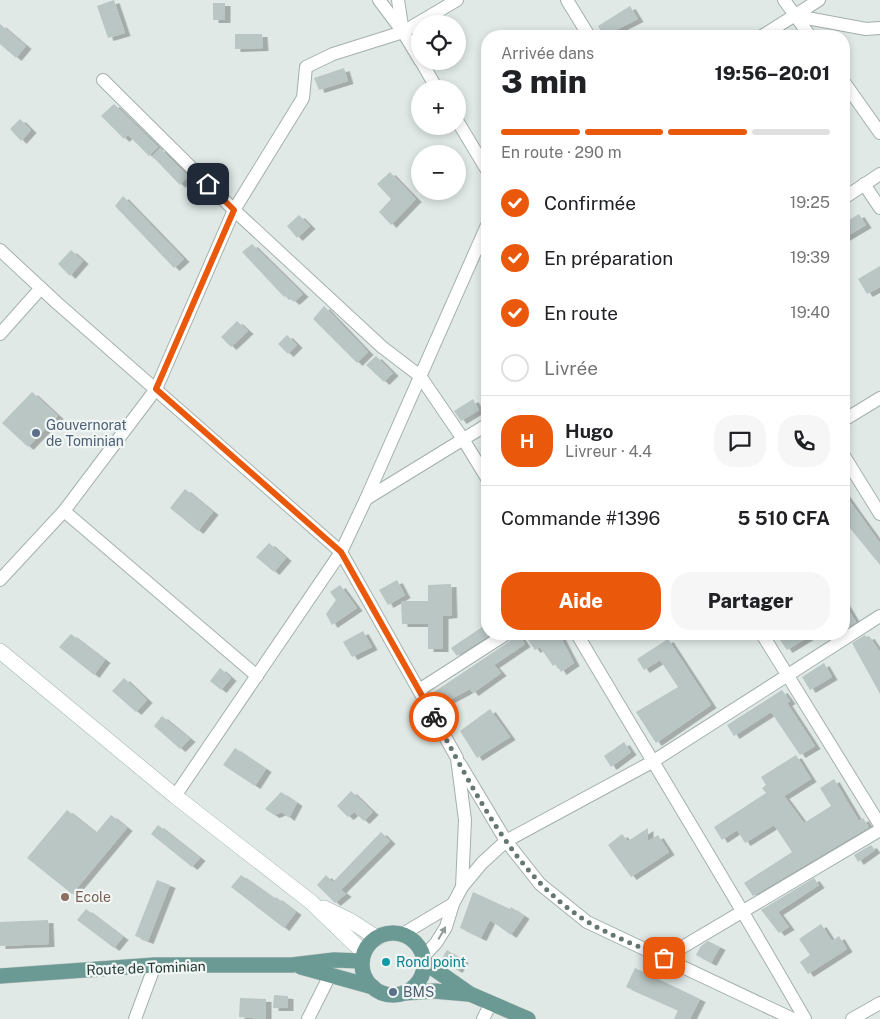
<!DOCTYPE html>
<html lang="fr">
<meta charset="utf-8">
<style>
body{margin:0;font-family:"Public Sans",sans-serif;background:#f6f6f6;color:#202124;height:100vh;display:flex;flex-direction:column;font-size:19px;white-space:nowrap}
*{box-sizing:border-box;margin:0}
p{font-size:16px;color:#757577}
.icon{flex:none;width:28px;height:28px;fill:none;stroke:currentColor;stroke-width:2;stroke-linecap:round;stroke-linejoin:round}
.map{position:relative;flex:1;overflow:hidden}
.sheet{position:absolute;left:481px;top:30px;width:369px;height:610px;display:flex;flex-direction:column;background:#fff;border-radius:20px;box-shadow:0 2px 8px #0003}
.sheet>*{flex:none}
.fabs{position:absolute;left:411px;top:15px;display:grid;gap:10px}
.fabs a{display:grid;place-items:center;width:55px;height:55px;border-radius:50%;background:#fff;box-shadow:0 2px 8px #0003;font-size:25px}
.pin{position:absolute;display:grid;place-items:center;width:42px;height:42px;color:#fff;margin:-21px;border-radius:10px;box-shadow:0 2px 8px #0006}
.courier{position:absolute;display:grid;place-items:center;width:50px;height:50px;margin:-25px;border:4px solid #ea580c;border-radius:50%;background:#fff;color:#222;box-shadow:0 1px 6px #0007}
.head em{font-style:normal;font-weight:800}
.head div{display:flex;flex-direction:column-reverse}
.head{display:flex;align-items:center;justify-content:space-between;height:85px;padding:0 20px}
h1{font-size:32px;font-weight:800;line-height:38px}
.bar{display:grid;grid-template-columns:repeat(4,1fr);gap:8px 5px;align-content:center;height:60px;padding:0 20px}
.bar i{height:6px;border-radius:4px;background:#e0e0e0}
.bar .current{background:#ea580c}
.bar p{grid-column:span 4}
.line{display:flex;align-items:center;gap:12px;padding:0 20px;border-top:1px solid #e0e0e0}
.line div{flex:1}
.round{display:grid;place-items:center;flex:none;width:52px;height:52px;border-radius:20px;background:#f6f6f6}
ol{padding:0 20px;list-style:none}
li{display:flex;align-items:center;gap:15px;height:55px}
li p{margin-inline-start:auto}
li .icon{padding:5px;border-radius:50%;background:#ea580c;color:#fff;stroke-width:4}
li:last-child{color:#757577}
li i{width:28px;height:28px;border:2px solid #e0e0e0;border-radius:50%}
.button{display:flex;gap:10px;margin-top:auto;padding:10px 20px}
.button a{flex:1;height:58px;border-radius:20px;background:#ea580c;color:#fff;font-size:20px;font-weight:800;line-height:58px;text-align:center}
.button a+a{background:#f6f6f6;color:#202124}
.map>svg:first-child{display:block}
.building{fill:#b9c6c3;filter:url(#shadow)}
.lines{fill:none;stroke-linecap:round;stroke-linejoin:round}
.street-casing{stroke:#a4b0ad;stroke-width:14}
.secondary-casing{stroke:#a1b4af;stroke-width:16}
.primary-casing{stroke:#bdc3c2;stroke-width:16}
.street{stroke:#fff;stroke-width:12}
.secondary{stroke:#fff;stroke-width:15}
.primary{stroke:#6a9a93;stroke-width:15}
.oneway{fill:#919c9a}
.done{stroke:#657673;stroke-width:5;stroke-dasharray:0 9}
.route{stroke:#ea580c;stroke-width:6}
.service-dot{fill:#5c6f8a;stroke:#f0f6f4;stroke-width:2}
.education-dot{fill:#8d6e63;stroke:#f0f6f4;stroke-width:2}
.culture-dot{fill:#0f9aa8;stroke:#f0f6f4;stroke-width:2}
.labels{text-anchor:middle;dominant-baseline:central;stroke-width:4.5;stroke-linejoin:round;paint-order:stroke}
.service-label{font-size:14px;fill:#4e5e75;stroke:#f0f6f4;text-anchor:start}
.education-label{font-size:14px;fill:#785e54;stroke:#f0f6f4;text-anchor:start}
.culture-label{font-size:14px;fill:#0d838f;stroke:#f0f6f4;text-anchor:start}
.street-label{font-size:14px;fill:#233835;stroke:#f0f6f4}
</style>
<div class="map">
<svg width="880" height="1019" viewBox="0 0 880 1019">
<defs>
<filter id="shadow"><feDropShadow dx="5.5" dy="3" stdDeviation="0" flood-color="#0004"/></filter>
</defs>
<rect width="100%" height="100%" fill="#e0e9e6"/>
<!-- building -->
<g class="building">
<polygon points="114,0 125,33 108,38 97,6"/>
<rect x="213" y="3" width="12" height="17"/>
<polygon points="630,6 638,19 604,36 598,26"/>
<polygon points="0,24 26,46 16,58 0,44"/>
<polygon points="235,34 262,34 263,48 235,49"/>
<polygon points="344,68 348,81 319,90 314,78"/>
<polygon points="114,104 158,147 149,156 128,135 124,139 101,116"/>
<polygon points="20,119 31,130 21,141 10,129"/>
<polygon points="160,148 188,176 180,185 152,156"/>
<polygon points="390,172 416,199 391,225 379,212 391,199 377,184"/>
<polygon points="123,196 184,259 174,268 115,206"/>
<polygon points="859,214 866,225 844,238 844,223"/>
<polygon points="299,215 310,226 297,238 287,226"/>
<polygon points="252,244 303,294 294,302 286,295 284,297 242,252"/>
<polygon points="71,250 83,261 70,276 58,264"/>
<polygon points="880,266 880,287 867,294 858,279"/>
<polygon points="324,306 368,352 357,363 313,319"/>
<polygon points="237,321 248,331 231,347 221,337"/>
<polygon points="287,335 297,345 288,354 278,344"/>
<polygon points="376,356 393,373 384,382 366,365"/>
<polygon points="32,392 58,416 28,447 2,423"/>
<polygon points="473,399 479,410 461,421 454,411"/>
<polygon points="185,489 213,512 198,531 170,508"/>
<polygon points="844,493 880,543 880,565 844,521"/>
<polygon points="269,543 286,558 274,572 256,557"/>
<polygon points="397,580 405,595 388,605 379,590"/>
<polygon points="451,584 452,615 443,616 443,649 428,649 428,624 402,624 401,601 428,601 428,585"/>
<polygon points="340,585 357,608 332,625 326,614 336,600 330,592"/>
<polygon points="844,602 856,622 844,629"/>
<polygon points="485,625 488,634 491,634 457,656 451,648"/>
<polygon points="363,631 372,647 352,657 343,642"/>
<polygon points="71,634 105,660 94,675 59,647"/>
<polygon points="514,634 518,634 525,644 494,665 501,673 473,693 470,689 442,704 434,692 510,641"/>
<polygon points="524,634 559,634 574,663 561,672 556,664 553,666 540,647 535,650"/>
<polygon points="776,634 813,634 787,650"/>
<polygon points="865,635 866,637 869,636 880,652 880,694 852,643"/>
<polygon points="668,639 711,705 656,743 636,712 678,687 660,660 644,670 637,659"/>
<polygon points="824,663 832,677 810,690 802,677"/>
<polygon points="220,668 231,678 221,690 210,681"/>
<polygon points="124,678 147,700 136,712 112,691"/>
<polygon points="782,690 790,701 787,703 815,746 800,755 771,712 734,736 727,725"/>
<polygon points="490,709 510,737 477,758 460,731"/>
<polygon points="162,716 190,739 180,749 154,726"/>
<polygon points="624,742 631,752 611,767 604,756"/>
<polygon points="235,748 266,769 255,786 223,765"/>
<polygon points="796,755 811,779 784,796 804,823 831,806 820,788 834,779 859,821 863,818 869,827 753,896 744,883 792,852 774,825 745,843 737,830 722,840 714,827 766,793 762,788 766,785 761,777"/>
<polygon points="351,791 373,812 364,821 354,812 348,817 337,806"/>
<polygon points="281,792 297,803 289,818 282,812 274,815 265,809"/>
<polygon points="67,810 96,833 111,815 127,828 72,894 27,858"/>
<polygon points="158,825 200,858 192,867 151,834"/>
<polygon points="648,828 648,841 658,835 669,852 631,877 608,845 622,834 628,841"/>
<polygon points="381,832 390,841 341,890 346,894 335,903 317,885 326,875 333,882"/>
<polygon points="871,845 875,850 858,862 854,855"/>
<polygon points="241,875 275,899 276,897 296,912 284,928 231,887"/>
<polygon points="814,878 819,885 778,912 789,927 779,933 761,910"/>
<polygon points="157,880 170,885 148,941 135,936"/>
<polygon points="473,892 510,909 511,907 524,916 511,935 490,920 481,938 460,928"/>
<polygon points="86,909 123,937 114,948 77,920"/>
<polygon points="48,920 49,944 0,946 0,922"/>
<polygon points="821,924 832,941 839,936 847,949 808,974 800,962 810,955 799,939"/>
<polygon points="708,941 720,947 711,963 696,955 701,946"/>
<polygon points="447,950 463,960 457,970 441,960"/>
<polygon points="635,968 700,999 690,1019 674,1019 678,1010 626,987"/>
<polygon points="274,995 288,996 288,1008 273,1008"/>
<polygon points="240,998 266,999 266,1019 239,1017"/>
</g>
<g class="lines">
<!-- street casing -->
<g class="street-casing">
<g id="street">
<polyline points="379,0 403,32 420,60"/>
<polyline points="398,0 403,32"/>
<polyline points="567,0 589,36"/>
<polyline points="784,0 810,36"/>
<polyline points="796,16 866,29 880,28"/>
<polyline points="762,36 819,0"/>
<polyline points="421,61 437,89"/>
<polyline points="103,80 234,210 382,347 420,376 463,439 488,480"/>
<polyline points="844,82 880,133"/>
<polyline points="458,122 488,172"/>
<polyline points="864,184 880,208"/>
<polyline points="844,198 880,174"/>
<polyline points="0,250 57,303 341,552 457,758 465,820 462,887"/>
<polyline points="0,334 41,288"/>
<polyline points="844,420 880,398"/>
<polyline points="844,456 880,514"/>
<polyline points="366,499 488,223"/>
<polyline points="64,511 257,676"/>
<polyline points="0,580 64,511 156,389 234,210 303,98 306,67 333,54 403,32 457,0"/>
<path d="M577 634C653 763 731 889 805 1019"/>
<polyline points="762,634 880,825"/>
<polyline points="419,690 506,634"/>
<polyline points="460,764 506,841 540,884 587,922 793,1019"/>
<polyline points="175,796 341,552 366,499 488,424"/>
<polyline points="401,935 453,904"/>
<polyline points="423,957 436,943 446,927 453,904 462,887 482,863 506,841 652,762 880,616"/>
<polyline points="664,958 880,830"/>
<polyline points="135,1019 155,965"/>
<polyline points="308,1019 330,975"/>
<polyline points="483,1019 491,1003"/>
<polyline points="852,1019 880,1003"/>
</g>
</g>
<!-- secondary casing -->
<g class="secondary-casing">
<g id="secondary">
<polyline points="0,651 175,796 311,902 364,953"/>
<polyline points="324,908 351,921 377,938"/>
</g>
</g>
<!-- primary casing -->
<g class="primary-casing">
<g id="primary">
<circle cx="393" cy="964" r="31"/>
<polyline points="424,962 470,994 528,1019"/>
<polyline points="301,967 373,987"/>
<polyline points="0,976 155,965 292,965 334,960 362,961"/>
<polyline points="404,993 434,991 468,994"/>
</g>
</g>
<!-- street -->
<use href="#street" class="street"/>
<!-- secondary -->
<use href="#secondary" class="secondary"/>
<!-- primary -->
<use href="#primary" class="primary"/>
</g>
<!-- one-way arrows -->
<defs><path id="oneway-solid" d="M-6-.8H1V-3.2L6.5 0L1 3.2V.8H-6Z" transform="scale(1.25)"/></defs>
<use class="oneway" href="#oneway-solid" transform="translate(442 933) rotate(-60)"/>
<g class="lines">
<!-- done -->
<path class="done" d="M434 717C474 789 514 877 588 922 611 936 639 946 664 958"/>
<!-- route -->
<polyline class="route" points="208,184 234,210 156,389 341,552 434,717"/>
</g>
<!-- markers -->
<g class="service-dot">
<circle cx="36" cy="433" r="5"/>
<circle cx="393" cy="992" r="5"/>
</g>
<circle class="education-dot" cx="65" cy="897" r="5"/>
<circle class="culture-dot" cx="386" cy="962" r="5"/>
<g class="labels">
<!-- service labels -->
<g class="service-label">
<text x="46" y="425">Gouvernorat<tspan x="46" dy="16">de Tominian</tspan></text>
<text x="403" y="992">BMS</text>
</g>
<!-- education labels -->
<g class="education-label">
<text x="75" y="897">Ecole</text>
</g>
<!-- culture labels -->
<g class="culture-label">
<text x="396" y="962">Rond point</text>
</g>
<!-- street labels -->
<g class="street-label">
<text transform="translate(146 968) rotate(-2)">Route de Tominian</text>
</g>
</g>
</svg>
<div class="fabs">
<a><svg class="icon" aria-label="locate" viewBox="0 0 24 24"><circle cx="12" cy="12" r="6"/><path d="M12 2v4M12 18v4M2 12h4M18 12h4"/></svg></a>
<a>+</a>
<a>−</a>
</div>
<div class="pin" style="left:664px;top:958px;background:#ea580c"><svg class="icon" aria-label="bag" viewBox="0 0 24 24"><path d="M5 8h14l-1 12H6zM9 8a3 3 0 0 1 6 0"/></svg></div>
<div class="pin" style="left:208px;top:184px;background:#1f2937"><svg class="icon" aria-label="home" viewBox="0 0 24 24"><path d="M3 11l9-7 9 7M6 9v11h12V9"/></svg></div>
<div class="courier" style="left:434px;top:717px"><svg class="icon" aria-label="bike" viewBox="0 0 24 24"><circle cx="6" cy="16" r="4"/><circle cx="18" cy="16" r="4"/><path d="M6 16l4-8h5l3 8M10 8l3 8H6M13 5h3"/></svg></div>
<section class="sheet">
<div class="head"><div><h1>3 min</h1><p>Arrivée dans</p></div><em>19:56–20:01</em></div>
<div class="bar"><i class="current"></i><i class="current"></i><i class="current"></i><i></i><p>En route · 290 m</p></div>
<ol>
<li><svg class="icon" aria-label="check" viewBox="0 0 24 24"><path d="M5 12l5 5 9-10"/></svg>Confirmée<p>19:25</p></li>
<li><svg class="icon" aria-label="check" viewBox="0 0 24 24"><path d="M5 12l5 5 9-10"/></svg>En préparation<p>19:39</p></li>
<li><svg class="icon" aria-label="check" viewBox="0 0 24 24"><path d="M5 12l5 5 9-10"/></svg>En route<p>19:40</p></li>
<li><i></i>Livrée</li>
</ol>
<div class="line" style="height:90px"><b class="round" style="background:#ea580c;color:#fff">H</b><div><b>Hugo</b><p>Livreur · 4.4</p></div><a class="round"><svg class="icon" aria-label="chat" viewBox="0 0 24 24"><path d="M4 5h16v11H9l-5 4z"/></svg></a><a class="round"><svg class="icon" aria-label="phone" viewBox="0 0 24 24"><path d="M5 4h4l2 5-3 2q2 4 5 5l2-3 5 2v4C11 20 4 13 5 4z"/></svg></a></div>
<div class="line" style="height:65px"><div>Commande #1396</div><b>5 510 CFA</b></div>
<div class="button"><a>Aide</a><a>Partager</a></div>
</section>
</div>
